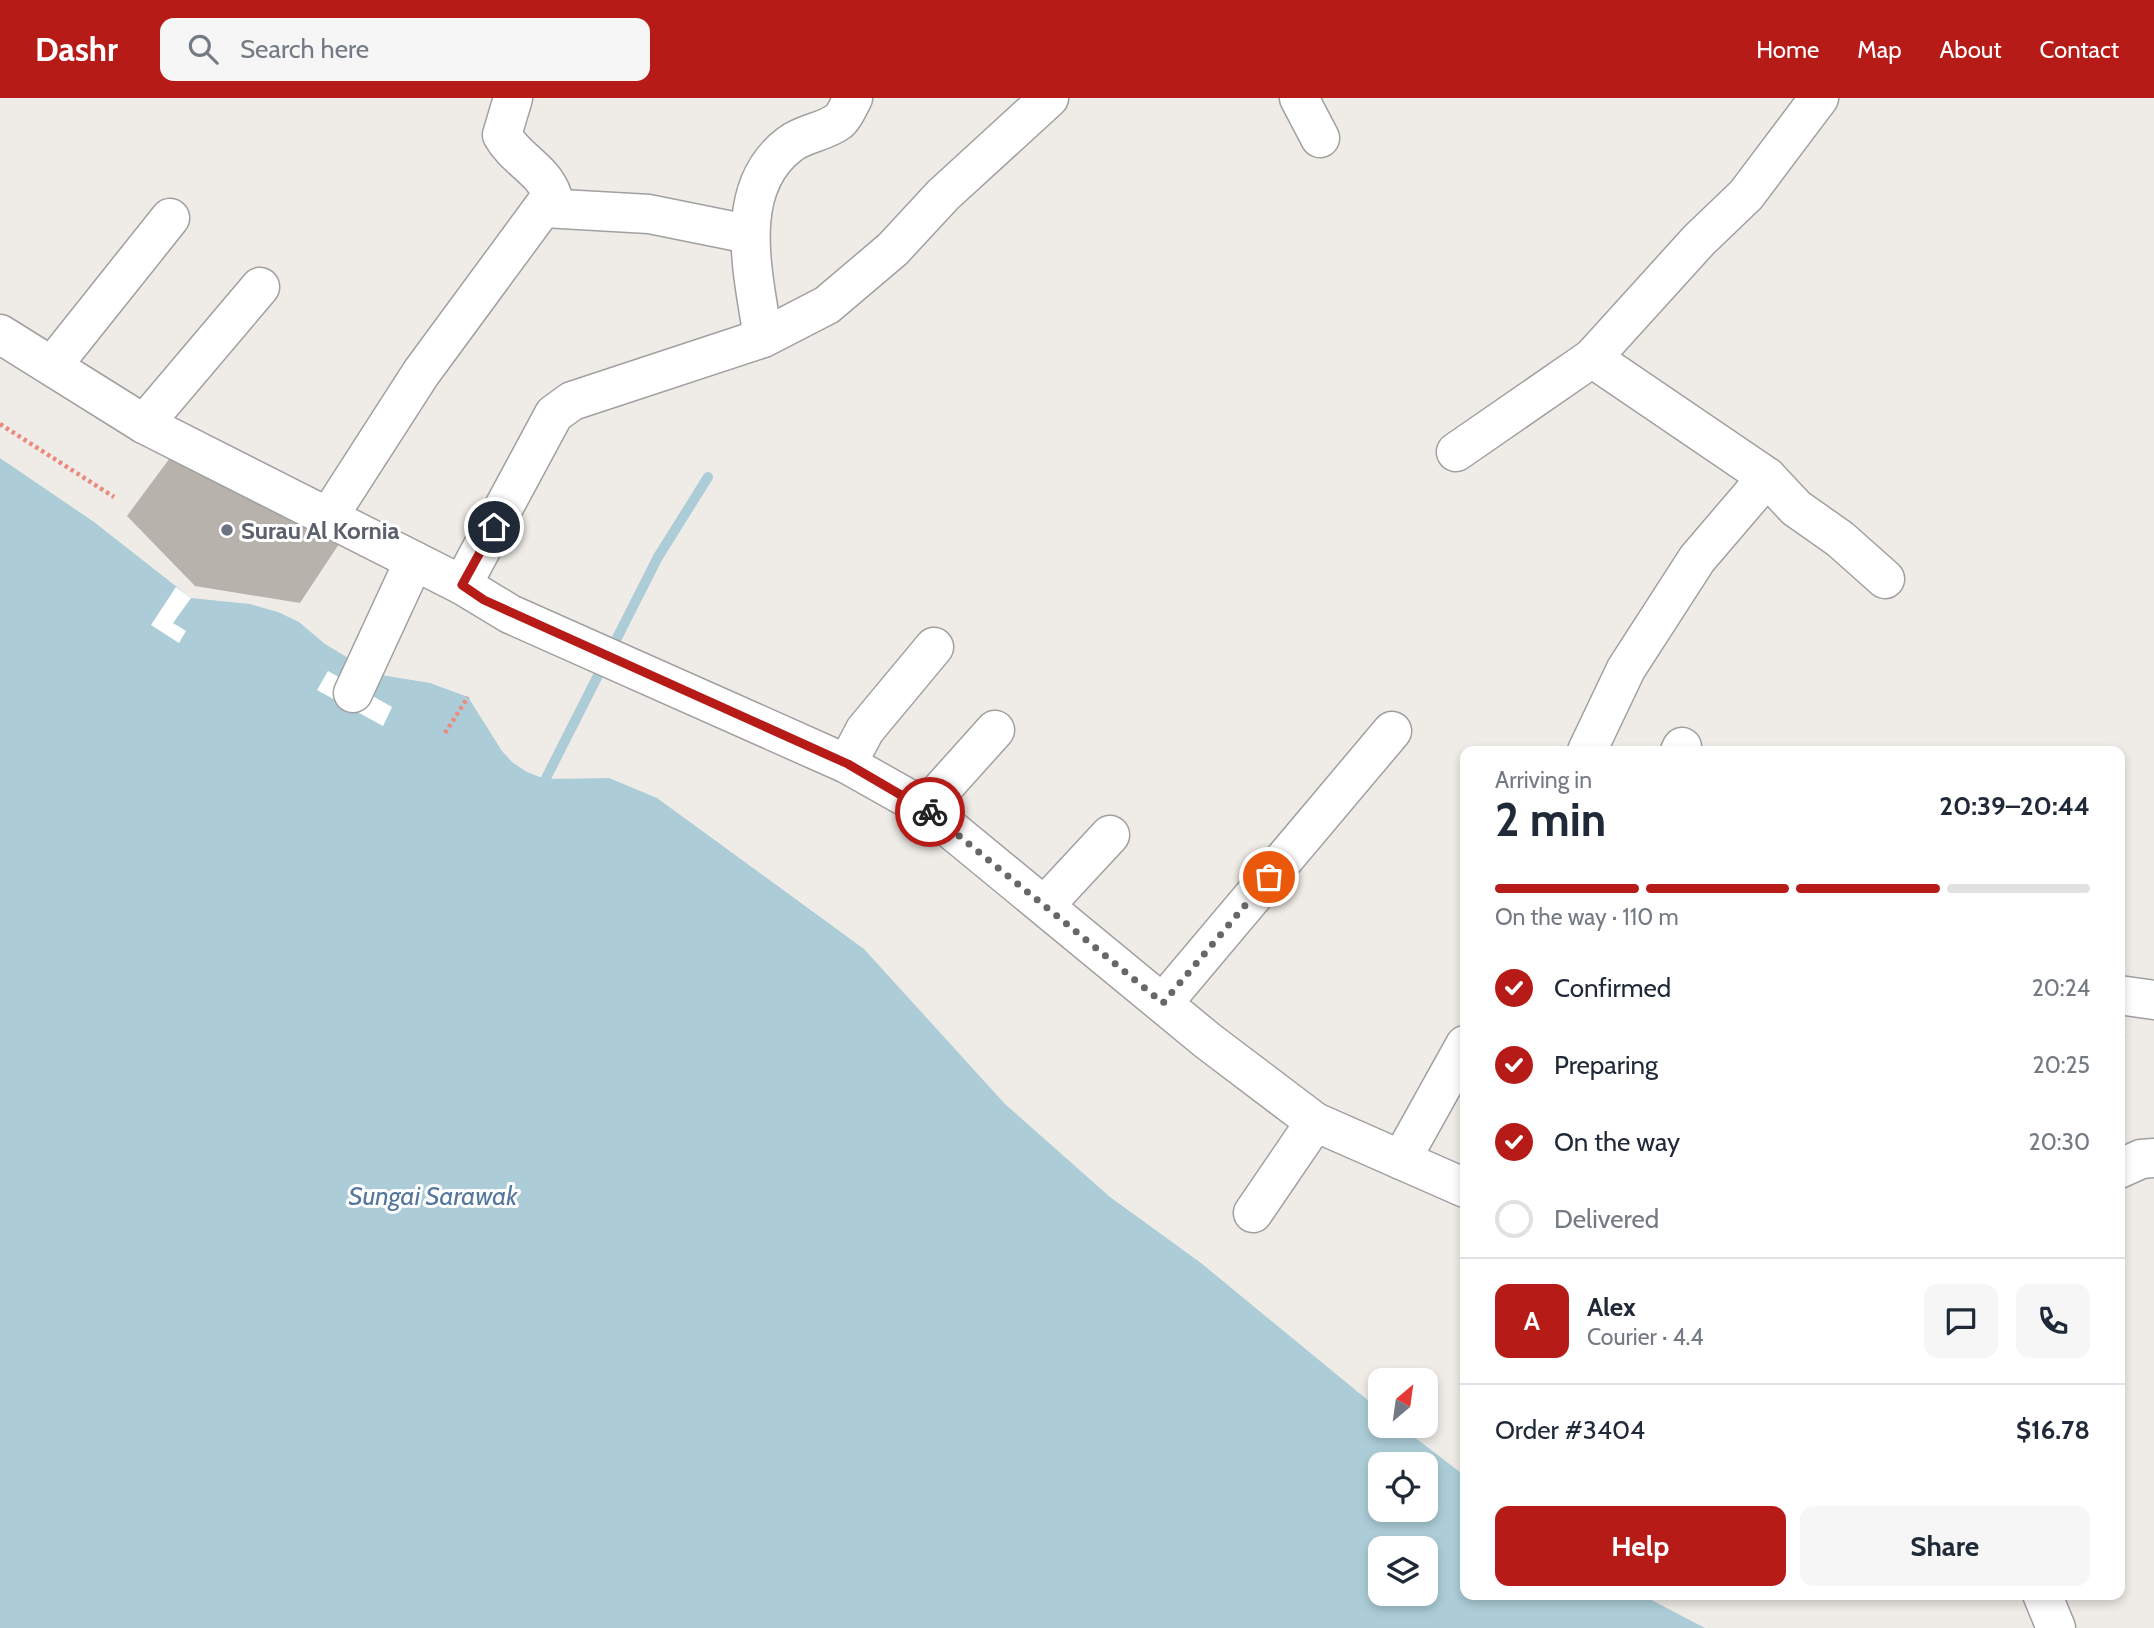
<!DOCTYPE html>
<meta charset="utf-8">
<style>
body{margin:0;font-family:Cabin,sans-serif;background:#f6f6f7;color:#1f2937;height:100vh;display:flex;flex-direction:column;font-size:26px;white-space:nowrap}
*{box-sizing:border-box;margin:0}
p{font-size:23px;color:#747a83}
.icon{flex:none;width:38px;height:38px;fill:none;stroke:currentColor;stroke-width:2;stroke-linecap:round;stroke-linejoin:round}
.map{position:relative;flex:1;overflow:hidden}
.sheet{position:absolute;left:1460px;top:648px;width:665px;height:854px;display:flex;flex-direction:column;background:#fff;border-radius:14px;box-shadow:0 4px 10px #0003}
.sheet>*{flex:none}
.needle{width:46px;rotate:29deg}
.controls{position:absolute;left:1368px;top:1270px;display:grid;gap:14px}
.controls a{display:grid;place-items:center;width:70px;height:70px;border-radius:14px;background:#fff;box-shadow:0 4px 10px #0003;font-size:35px}
.pin{position:absolute;display:grid;place-items:center;width:60px;height:60px;color:#fff;margin:-30px;border:4px solid #fff;border-radius:50%;box-shadow:0 2px 7px #0007}
.courier{position:absolute;display:grid;place-items:center;width:70px;height:70px;margin:-35px;border:5px solid #b71b18;border-radius:50%;background:#fff;color:#222;box-shadow:0 2px 9px #0007}
.headline em{font-style:normal;font-weight:800}
.headline div{display:flex;flex-direction:column-reverse}
.headline{display:flex;align-items:center;justify-content:space-between;height:119px;padding:0 35px}
h1{font-size:46px;font-weight:800;line-height:52px}
.bar{display:grid;grid-template-columns:repeat(4,1fr);gap:10px 7px;align-content:center;height:84px;padding:0 35px}
.bar i{height:9px;border-radius:5px;background:#e0e1e3}
.bar .active{background:#b71b18}
.bar p{grid-column:span 4}
.line{display:flex;align-items:center;gap:18px;padding:0 35px;border-top:2px solid #e0e1e3}
.line div{flex:1}
.round{display:grid;place-items:center;flex:none;width:74px;height:74px;border-radius:14px;background:#f6f6f7}
ol{padding:0 35px;list-style:none}
li{display:flex;align-items:center;gap:21px;height:77px}
li p{margin-inline-start:auto}
li .icon{padding:7px;border-radius:50%;background:#b71b18;color:#fff;stroke-width:4}
li:last-child{color:#747a83}
li i{width:38px;height:38px;border:4px solid #e0e1e3;border-radius:50%}
.primary-button{display:flex;gap:14px;margin-top:auto;padding:14px 35px}
.primary-button a{flex:1;height:80px;border-radius:14px;background:#b71b18;color:#fff;font-size:28px;font-weight:800;line-height:80px;text-align:center}
.primary-button a+a{background:#f6f6f7;color:#1f2937}
header{display:flex;align-items:center;gap:42px;box-sizing:border-box;height:98px;padding:0 35px;background:#b71b18;color:#fff}
header strong{font-size:33px}
nav{display:flex;gap:38px;margin-inline-start:auto;font-size:24px}
.search{width:490px;height:63px;background:#f6f6f7;display:flex;align-items:center;gap:18px;box-sizing:border-box;padding:0 24px;border-radius:14px;color:#747a83;font-size:26px}
.map>svg:first-child{display:block}
.water{fill:#accdd7;fill-rule:evenodd}
.pier{fill:#fff}
.lines{fill:none;stroke-linecap:round;stroke-linejoin:round}
.stream{stroke:#accdd7;stroke-width:10}
.building{fill:#b8b2ad}
.minor-casing{stroke:#a0a0a0;stroke-width:41}
.path{stroke:#ea8a7d;stroke-width:4.5;stroke-dasharray:3.5 3.5;stroke-linecap:butt}
.minor{stroke:#fff;stroke-width:38}
.done{stroke:#686765;stroke-width:7;stroke-dasharray:0 12.6}
.route{stroke:#b71b18;stroke-width:9}
.worship-dot{fill:#6b7280;stroke:#fff;stroke-width:2.5}
.labels{text-anchor:middle;dominant-baseline:central;stroke-width:6;stroke-linejoin:round;paint-order:stroke}
.worship-label{font-size:24px;font-weight:bold;fill:#5b616d;stroke:#fff;text-anchor:start}
.water-label{font-size:26px;font-style:italic;fill:#53779d;stroke:#fff}
</style>
<header>
<strong>Dashr</strong>
<div class="search"><svg class="icon" aria-label="search" viewBox="0 0 24 24"><circle cx="10" cy="10" r="6"/><path d="M15 15l6 6"/></svg>Search here</div>
<nav><a>Home</a><a>Map</a><a>About</a><a>Contact</a></nav>
</header>
<div class="map">
<svg width="2154" height="1530" viewBox="0 0 2154 1530">
<rect width="100%" height="100%" fill="#efece7"/>
<!-- water -->
<path class="water" d="M0 360 94 424 191 500 250 506 278 514 299 524 325 546 375 576 430 585 468 599 502 653 512 664 527 674 545 681 609 680 657 700 864 851 1005 1006 1110 1099 1201 1165 1381 1313V1328H1400L1465 1378V1496H1640L1705 1530H0ZM1381 1367H1426V1412H1381ZM1381 1451H1426V1496H1381Z"/>
<!-- pier -->
<g class="pier">
<polygon points="176,489 191,500 173,525 186,533 179,545 151,527"/>
<polygon points="328,573 392,609 383,628 317,592"/>
</g>
<g class="lines">
<!-- stream -->
<polyline class="stream" points="539,694 658,459 708,379"/>
</g>
<!-- building -->
<polygon class="building" points="175,353 339,446 300,505 195,488 127,418"/>
<g class="lines">
<!-- minor casing -->
<g class="minor-casing">
<g id="minor">
<polyline points="1299,0 1320,40"/>
<polyline points="544,110 649,116 748,136"/>
<polyline points="0,236 144,326 462,487 510,516 847,666 925,710 1208,943 1315,1024 1465,1090"/>
<path d="M763 240C754 178 730 91 790 46 804 35 825 34 839 23 845 18 849 7 853 0"/>
<polyline points="1592,260 1767,379 1796,410 1840,441 1885,481"/>
<polyline points="52,268 170,120"/>
<polyline points="144,326 260,189"/>
<polyline points="1456,354 1592,260 1699,142 1746,97 1819,0"/>
<path d="M329 418 421 275 552 97C543 71 515 61 502 37L513 0"/>
<polyline points="462,487 554,316 572,303 763,240 827,207 893,151 943,97 1049,0"/>
<polyline points="353,595 414,463"/>
<polyline points="1587,653 1626,571 1697,461 1767,379"/>
<polyline points="1680,653 1682,649"/>
<polyline points="847,666 865,632 934,549"/>
<polyline points="925,710 995,632"/>
<polyline points="1045,807 1110,737"/>
<polyline points="2119,897 2154,902"/>
<polyline points="1163,905 1392,633"/>
<polyline points="1401,1062 1465,947"/>
<polyline points="2119,1071 2141,1061 2154,1060"/>
<polyline points="1253,1115 1315,1024"/>
<polyline points="2042,1496 2056,1530"/>
</g>
</g>
<!-- path -->
<g class="path">
<polyline points="0,326 114,399"/>
<polyline points="445,635 468,599"/>
<polyline points="2119,947 2125,935"/>
</g>
<!-- minor -->
<use href="#minor" class="minor"/>
</g>
<g class="lines">
<!-- done -->
<polyline class="done" points="930,714 1163,905 1269,779"/>
<!-- route -->
<polyline class="route" points="494,429 462,487 484,502 848,666 930,714"/>
</g>
<!-- markers -->
<circle class="worship-dot" cx="227" cy="432" r="7"/>
<g class="labels">
<!-- worship labels -->
<g class="worship-label">
<text x="241" y="432">Surau Al Kornia</text>
</g>
<!-- water labels -->
<g class="water-label">
<text x="433" y="1098">Sungai Sarawak</text>
</g>
</g>
</svg>
<div class="controls">
<a><svg class="needle" viewBox="-14 -14 28 28"><path d="M0-13l5 13h-10z" fill="#e53935"/><path d="M0 13l5-13h-10z" fill="#747a83"/></svg></a>
<a><svg class="icon" aria-label="locate" viewBox="0 0 24 24"><circle cx="12" cy="12" r="6"/><path d="M12 2v4M12 18v4M2 12h4M18 12h4"/></svg></a>
<a><svg class="icon" aria-label="layers" viewBox="0 0 24 24"><path d="M12 4l9 5-9 5-9-5zM3 14l9 5 9-5"/></svg></a>
</div>
<div class="pin" style="left:1269px;top:779px;background:#ea580c"><svg class="icon" aria-label="bag" viewBox="0 0 24 24"><path d="M5 8h14l-1 12H6zM9 8a3 3 0 0 1 6 0"/></svg></div>
<div class="pin" style="left:494px;top:429px;background:#1f2937"><svg class="icon" aria-label="home" viewBox="0 0 24 24"><path d="M3 11l9-7 9 7M6 9v11h12V9"/></svg></div>
<div class="courier" style="left:930px;top:714px"><svg class="icon" aria-label="bike" viewBox="0 0 24 24"><circle cx="6" cy="16" r="4"/><circle cx="18" cy="16" r="4"/><path d="M6 16l4-8h5l3 8M10 8l3 8H6M13 5h3"/></svg></div>
<section class="sheet">
<div class="headline"><div><h1>2 min</h1><p>Arriving in</p></div><em>20:39–20:44</em></div>
<div class="bar"><i class="active"></i><i class="active"></i><i class="active"></i><i></i><p>On the way · 110 m</p></div>
<ol>
<li><svg class="icon" aria-label="check" viewBox="0 0 24 24"><path d="M5 12l5 5 9-10"/></svg>Confirmed<p>20:24</p></li>
<li><svg class="icon" aria-label="check" viewBox="0 0 24 24"><path d="M5 12l5 5 9-10"/></svg>Preparing<p>20:25</p></li>
<li><svg class="icon" aria-label="check" viewBox="0 0 24 24"><path d="M5 12l5 5 9-10"/></svg>On the way<p>20:30</p></li>
<li><i></i>Delivered</li>
</ol>
<div class="line" style="height:126px"><b class="round" style="background:#b71b18;color:#fff">A</b><div><b>Alex</b><p>Courier · 4.4</p></div><a class="round"><svg class="icon" aria-label="chat" viewBox="0 0 24 24"><path d="M4 5h16v11H9l-5 4z"/></svg></a><a class="round"><svg class="icon" aria-label="phone" viewBox="0 0 24 24"><path d="M5 4h4l2 5-3 2q2 4 5 5l2-3 5 2v4C11 20 4 13 5 4z"/></svg></a></div>
<div class="line" style="height:91px"><div>Order #3404</div><b>$16.78</b></div>
<div class="primary-button"><a>Help</a><a>Share</a></div>
</section>
</div>
